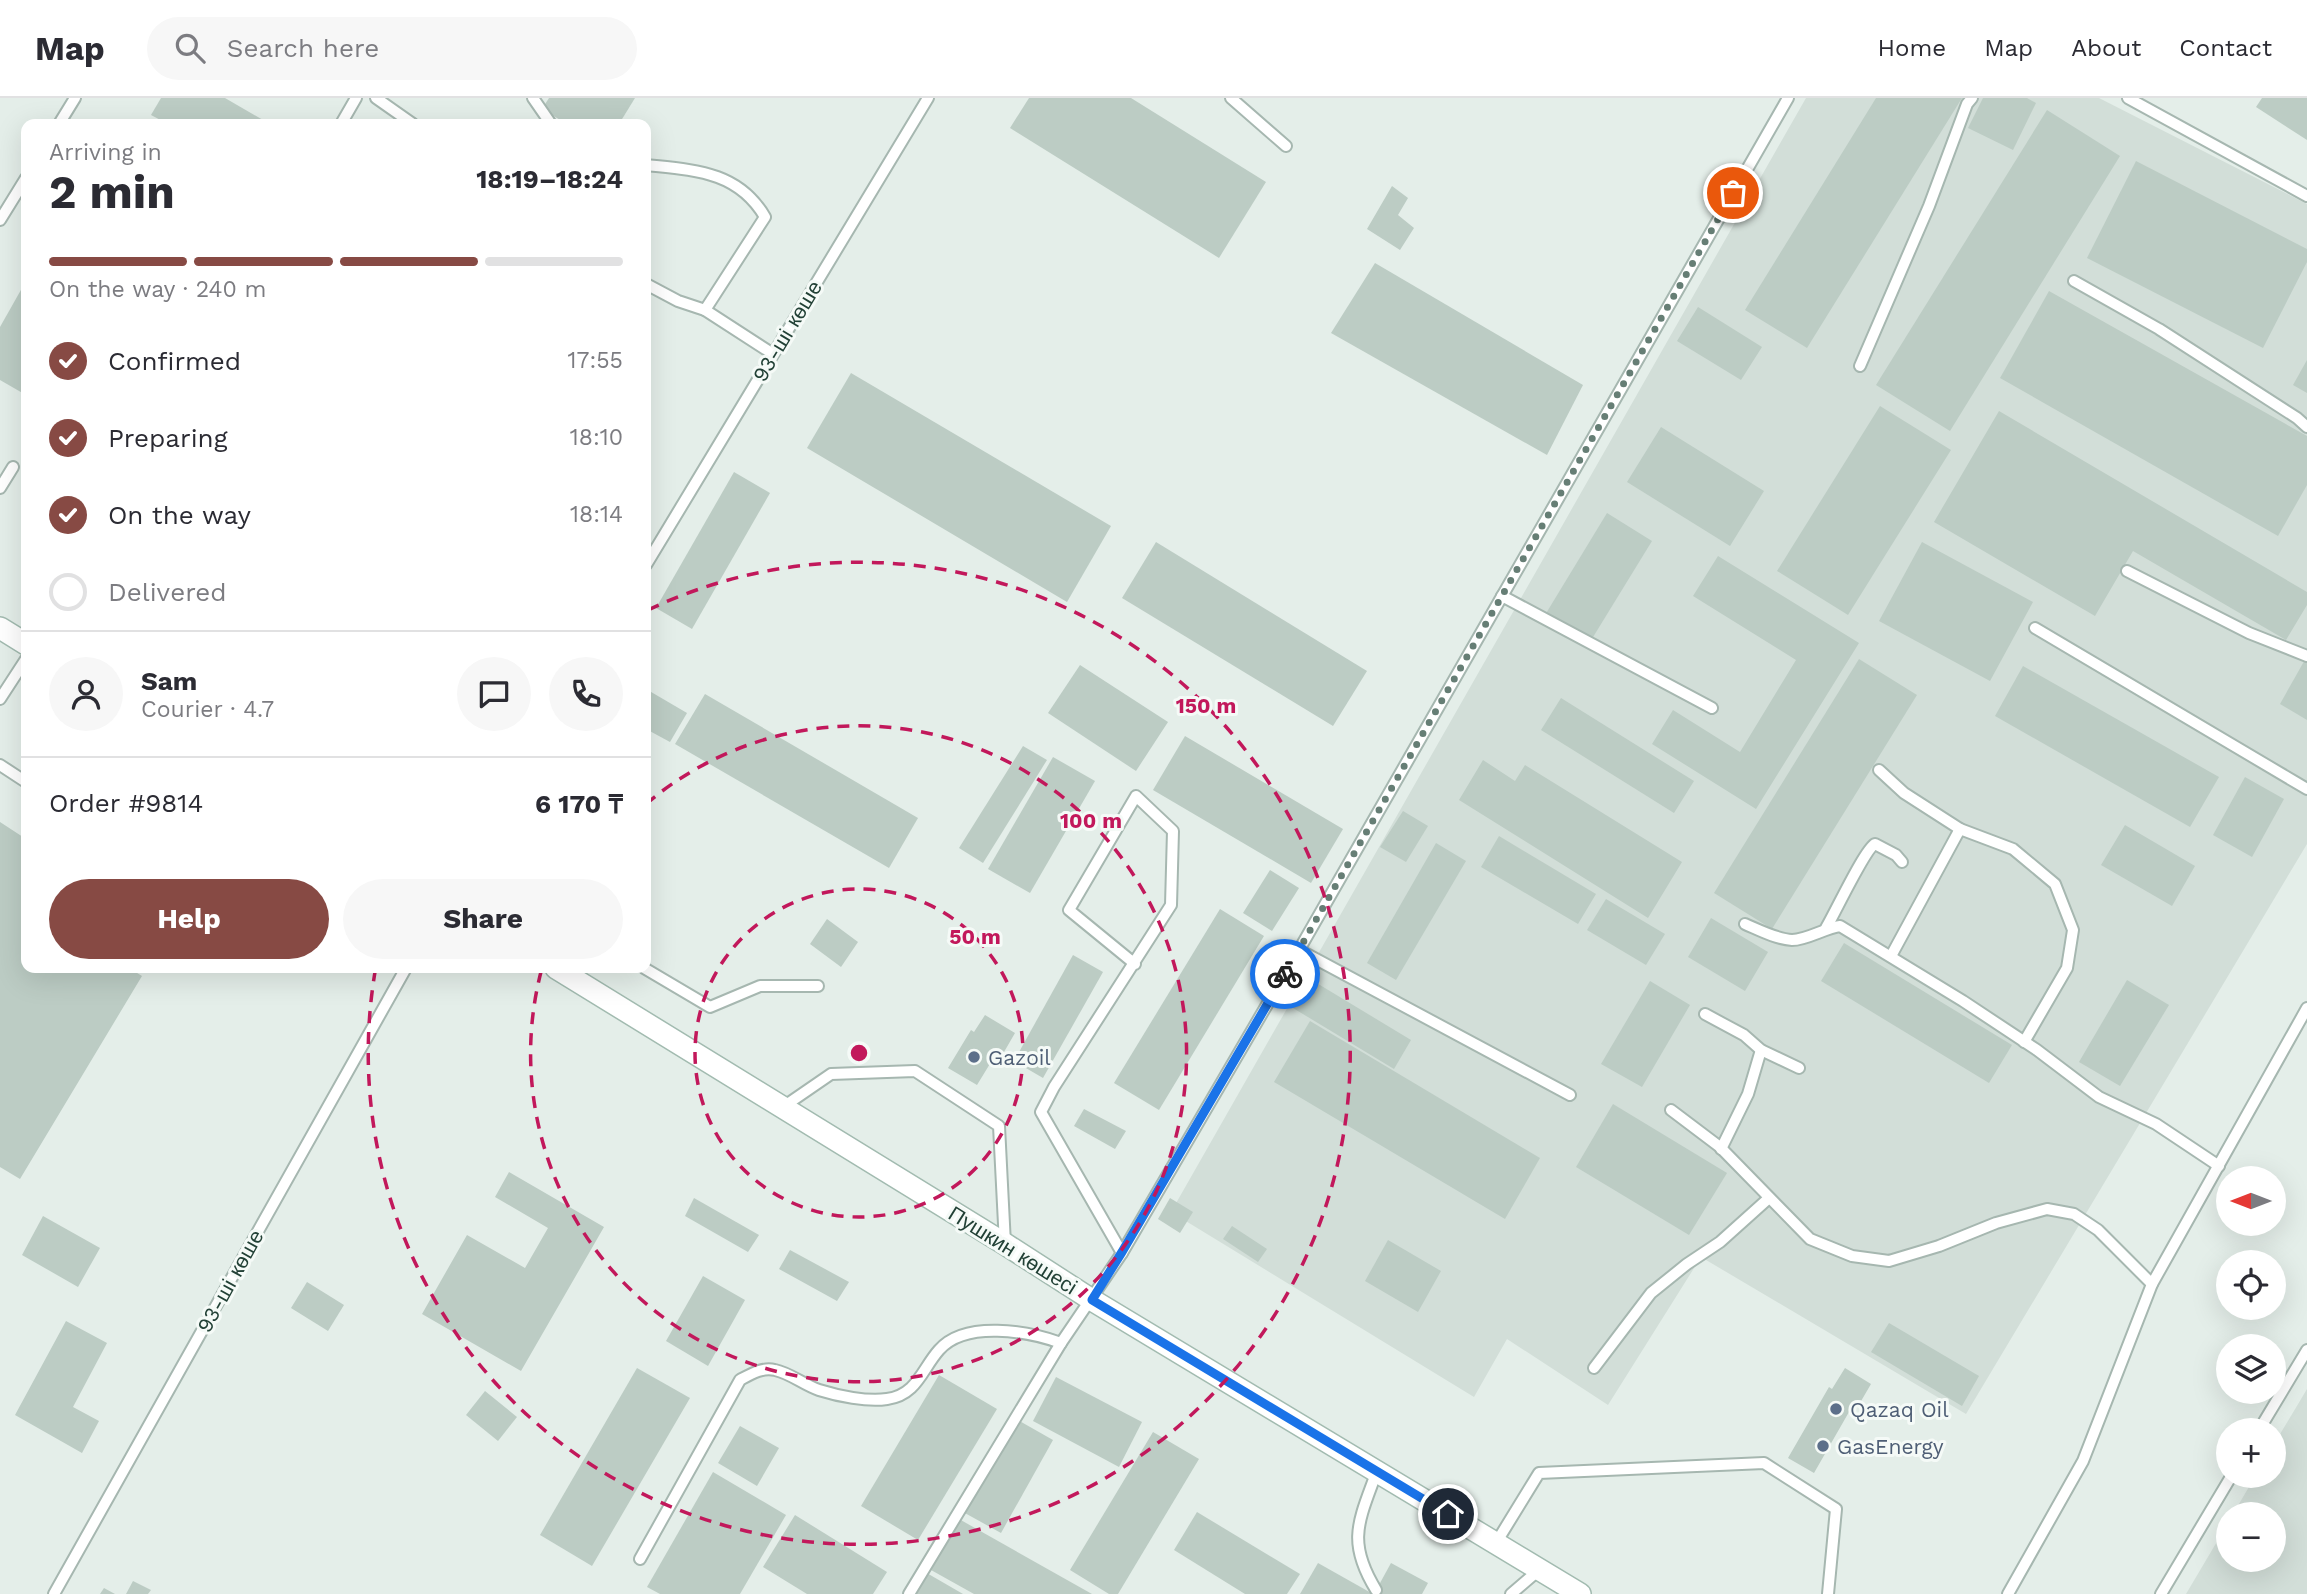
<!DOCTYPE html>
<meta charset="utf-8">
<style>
body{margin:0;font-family:"Work Sans",sans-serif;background:#f7f7f7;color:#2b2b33;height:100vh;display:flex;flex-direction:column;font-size:26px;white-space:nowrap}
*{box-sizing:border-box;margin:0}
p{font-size:23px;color:#7c7c81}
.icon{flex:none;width:38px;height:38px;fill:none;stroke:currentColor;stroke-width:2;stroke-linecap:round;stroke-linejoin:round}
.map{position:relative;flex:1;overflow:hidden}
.panel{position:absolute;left:21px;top:21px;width:630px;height:854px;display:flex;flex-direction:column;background:#fff;border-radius:14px;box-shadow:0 7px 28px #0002}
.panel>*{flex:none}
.needle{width:46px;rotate:270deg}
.buttons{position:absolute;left:2216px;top:1068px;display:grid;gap:14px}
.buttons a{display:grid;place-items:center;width:70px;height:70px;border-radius:50%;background:#fff;box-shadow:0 7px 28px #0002;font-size:35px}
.pin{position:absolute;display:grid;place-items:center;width:60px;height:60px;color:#fff;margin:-30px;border:4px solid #fff;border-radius:50%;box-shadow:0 2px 7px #0007}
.courier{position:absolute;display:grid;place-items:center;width:70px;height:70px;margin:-35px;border:5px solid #1a73e8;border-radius:50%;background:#fff;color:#222;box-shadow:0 2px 9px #0007}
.head em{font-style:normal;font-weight:700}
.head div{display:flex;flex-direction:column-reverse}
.head{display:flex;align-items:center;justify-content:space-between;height:119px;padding:0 28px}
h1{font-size:46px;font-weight:700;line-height:52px}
.bar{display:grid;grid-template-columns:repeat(4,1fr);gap:10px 7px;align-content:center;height:84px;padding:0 28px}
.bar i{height:9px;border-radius:5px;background:#e1e1e2}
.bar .active{background:#874a44}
.bar p{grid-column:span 4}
.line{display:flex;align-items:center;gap:18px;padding:0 28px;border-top:2px solid #e1e1e2}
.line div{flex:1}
.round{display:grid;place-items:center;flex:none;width:74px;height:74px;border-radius:37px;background:#f7f7f7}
ol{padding:0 28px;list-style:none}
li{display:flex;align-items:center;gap:21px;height:77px}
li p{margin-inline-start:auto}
li .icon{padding:7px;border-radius:50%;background:#874a44;color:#fff;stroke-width:4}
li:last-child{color:#7c7c81}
li i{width:38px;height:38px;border:4px solid #e1e1e2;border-radius:50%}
.cta{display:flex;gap:14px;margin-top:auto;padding:14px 28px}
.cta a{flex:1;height:80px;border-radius:42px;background:#874a44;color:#fff;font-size:28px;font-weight:700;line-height:80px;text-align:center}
.cta a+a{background:#f7f7f7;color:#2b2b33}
header{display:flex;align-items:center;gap:42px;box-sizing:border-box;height:98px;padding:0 35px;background:#fff;border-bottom:2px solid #e1e1e2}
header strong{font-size:33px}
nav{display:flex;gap:38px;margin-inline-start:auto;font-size:24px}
.search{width:490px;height:63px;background:#f7f7f7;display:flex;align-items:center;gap:18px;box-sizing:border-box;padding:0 24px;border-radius:38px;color:#7c7c81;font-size:26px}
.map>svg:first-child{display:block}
.built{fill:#d2ded8}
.building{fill:#bcccc4}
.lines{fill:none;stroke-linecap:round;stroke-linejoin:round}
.lane-casing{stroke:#a6b7b0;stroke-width:14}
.secondary-casing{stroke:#a2bbb0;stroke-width:24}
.lane{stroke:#fff;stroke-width:10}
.secondary{stroke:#fff;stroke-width:21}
.done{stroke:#667e75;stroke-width:7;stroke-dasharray:0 12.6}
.route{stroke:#1a73e8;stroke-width:9}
.ring{fill:none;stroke:#c2185b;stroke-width:3.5;stroke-dasharray:12 9}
.service-dot{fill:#5c6f8a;stroke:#f5faf7;stroke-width:2.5}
.labels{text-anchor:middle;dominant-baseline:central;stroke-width:6;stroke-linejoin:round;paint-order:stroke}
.street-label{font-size:21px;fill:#224136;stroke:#f5faf7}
.service-label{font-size:21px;fill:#4e5e75;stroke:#f5faf7;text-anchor:start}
.centre{fill:#c2185b;stroke:#f5faf7;stroke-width:3.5}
.ring-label{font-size:21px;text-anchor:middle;font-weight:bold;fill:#c2185b;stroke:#f5faf7;stroke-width:6;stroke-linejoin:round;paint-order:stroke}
</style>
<header>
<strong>Map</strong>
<div class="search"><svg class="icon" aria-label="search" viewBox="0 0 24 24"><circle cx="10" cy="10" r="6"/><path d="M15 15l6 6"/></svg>Search here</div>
<nav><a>Home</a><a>Map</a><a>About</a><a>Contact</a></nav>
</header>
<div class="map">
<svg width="2307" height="1496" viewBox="0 0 2307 1496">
<rect width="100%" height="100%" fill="#e4eee9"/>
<!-- built -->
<g class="built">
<polygon points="1806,0 2099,0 2307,106 2307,746 1966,1316 1701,1159 1608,1307 1507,1241 1474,1299 1171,1114"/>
<polygon points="2307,1291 2307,1496 2186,1496 2228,1425 2228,1461 2273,1461 2273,1416 2233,1416 2256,1377 2273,1377 2273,1348"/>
</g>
<!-- building -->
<g class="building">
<polygon points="161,0 225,0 270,26 168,26 151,17"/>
<polygon points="549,0 635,0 619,26 567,26 542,11"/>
<polygon points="1029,0 1131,0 1266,84 1219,160 1010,30"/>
<polygon points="1876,0 1962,0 1807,250 1745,212"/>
<polygon points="1983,0 2027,0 2036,5 2013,52 1968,30"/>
<polygon points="2262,0 2307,0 2307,42 2256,9"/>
<polygon points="2047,12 2120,58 1950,333 1876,287"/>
<polygon points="2136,63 2307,151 2307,164 2263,250 2087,160"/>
<polygon points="1392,88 1408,100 1398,117 1414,130 1400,152 1367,131"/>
<polygon points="1375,165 1583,287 1547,357 1331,235"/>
<polygon points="26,183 26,297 0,282 0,229"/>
<polygon points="2049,193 2307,338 2307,387 2278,438 2000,280"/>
<polygon points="1698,209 1762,249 1741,282 1677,243"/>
<polygon points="2307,262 2307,295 2293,287"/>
<polygon points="851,275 1111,428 1067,504 807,350"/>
<polygon points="1880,308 1951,352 1848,517 1777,473"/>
<polygon points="1999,313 2307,494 2307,507 2286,542 2133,453 2095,518 1934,424"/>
<polygon points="1661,329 1764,393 1730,448 1627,384"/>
<polygon points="734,374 770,395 692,531 656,510"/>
<polygon points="1607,415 1652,443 1590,544 1545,517"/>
<polygon points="1156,444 1367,573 1333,628 1122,500"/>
<polygon points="1922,444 2033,504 1990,583 1879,523"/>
<polygon points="1718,458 1859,545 1756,711 1652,646 1673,612 1740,654 1796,562 1693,498"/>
<polygon points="2307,558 2307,622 2280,606"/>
<polygon points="1859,561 1917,597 1772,831 1714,795"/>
<polygon points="1080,567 1168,624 1136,673 1048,615"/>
<polygon points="2023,568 2219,679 2190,729 1995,618"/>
<polygon points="646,591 687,615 670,644 646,631"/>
<polygon points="705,596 918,720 889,770 675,646"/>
<polygon points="1561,600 1694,683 1674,715 1541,632"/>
<polygon points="1185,638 1343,731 1311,785 1153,692"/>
<polygon points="1023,648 1047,662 983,765 959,750"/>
<polygon points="1053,659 1095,683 1030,795 988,771"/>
<polygon points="1483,662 1515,683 1525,667 1682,764 1648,820 1459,702"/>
<polygon points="2245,679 2284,701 2252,759 2213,737"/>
<polygon points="1403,713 1428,728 1406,764 1380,749"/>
<polygon points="0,724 26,741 26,870 129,870 142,878 20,1081 0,1069"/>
<polygon points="2125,727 2195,768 2172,808 2101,767"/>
<polygon points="1499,738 1596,796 1578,826 1481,769"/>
<polygon points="1436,745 1466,763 1396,882 1367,865"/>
<polygon points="1270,772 1299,790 1272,833 1243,815"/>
<polygon points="1606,801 1665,836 1646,867 1587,832"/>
<polygon points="1220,811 1264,838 1159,1012 1114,985"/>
<polygon points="1711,820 1768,854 1745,893 1688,859"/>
<polygon points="827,821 858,844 841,869 810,846"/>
<polygon points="1844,845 2012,947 1989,985 1821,883"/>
<polygon points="1073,857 1103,874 1043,980 1014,963"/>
<polygon points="1305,878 1411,942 1394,971 1288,907"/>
<polygon points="2127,882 2169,907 2120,988 2079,964"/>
<polygon points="1650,883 1690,907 1642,989 1601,966"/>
<polygon points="985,917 1015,935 1004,954 999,951 977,987 948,970 971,932 974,934"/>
<polygon points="1310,923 1540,1060 1505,1121 1274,984"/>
<polygon points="1613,1006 1727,1075 1689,1137 1576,1069"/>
<polygon points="1084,1011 1126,1033 1115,1051 1074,1028"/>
<polygon points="509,1074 604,1129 521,1273 422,1216 467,1137 525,1170 548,1130 495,1099"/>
<polygon points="694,1100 759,1137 748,1154 685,1118"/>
<polygon points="1170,1100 1193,1114 1180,1135 1158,1121"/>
<polygon points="43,1118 100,1150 78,1189 22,1157"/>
<polygon points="1232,1128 1267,1151 1258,1164 1223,1141"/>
<polygon points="1388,1142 1441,1173 1418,1214 1365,1183"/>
<polygon points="790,1152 849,1184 837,1203 779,1171"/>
<polygon points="703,1178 745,1202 708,1268 666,1243"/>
<polygon points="307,1184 344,1207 328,1233 291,1210"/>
<polygon points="66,1223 107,1245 73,1309 99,1323 82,1355 15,1317"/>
<polygon points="1889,1225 1979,1278 1962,1308 1871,1254"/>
<polygon points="637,1270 690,1300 592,1468 540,1437"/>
<polygon points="1845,1270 1871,1286 1857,1310 1853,1307 1814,1375 1788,1360 1829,1289 1832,1291"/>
<polygon points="939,1277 997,1311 918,1442 861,1408"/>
<polygon points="1056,1279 1142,1324 1119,1369 1033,1323"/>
<polygon points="485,1293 517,1319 498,1343 466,1317"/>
<polygon points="1016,1321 1053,1342 1001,1435 963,1414"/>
<polygon points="740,1328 779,1350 757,1388 718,1365"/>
<polygon points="1153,1334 1199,1361 1118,1496 1109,1496 1070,1472"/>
<polygon points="713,1374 786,1417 740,1496 660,1496 647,1489"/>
<polygon points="1197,1414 1300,1476 1287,1496 1245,1496 1174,1452"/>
<polygon points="795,1417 887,1474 873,1496 807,1496 763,1469"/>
<polygon points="959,1421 1092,1496 974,1496 931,1472"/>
<polygon points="1318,1465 1373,1496 1300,1496"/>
<polygon points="1391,1465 1428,1485 1422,1496 1374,1496"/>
<polygon points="925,1474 963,1496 913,1496"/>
<polygon points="133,1483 151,1492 148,1496 126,1496"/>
<polygon points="104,1490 115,1496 100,1496"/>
</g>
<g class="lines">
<!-- lane casing -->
<g class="lane-casing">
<g id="lane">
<polyline points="376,0 413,26"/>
<polyline points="533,0 551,26"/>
<polyline points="1231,0 1286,48"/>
<polyline points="2128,0 2307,98"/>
<polyline points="59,26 75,0"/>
<polyline points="341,26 356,0"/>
<path d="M646 67C694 72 738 73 765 119L705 212 678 203 646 186"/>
<polyline points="0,122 26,80"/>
<polyline points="2074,183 2159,231 2297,320 2307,329"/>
<polyline points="705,212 773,256"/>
<polyline points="1860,268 1929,108 1967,6 1972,0"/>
<polyline points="0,390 13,369"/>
<polyline points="646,467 928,0"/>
<polyline points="2127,473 2249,535 2307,558"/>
<polyline points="1502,498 1712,610"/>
<polyline points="2035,530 2307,691"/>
<polyline points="0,601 26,561"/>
<polyline points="0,667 26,684"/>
<polyline points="1879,672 1904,695 1960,731 2013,751 2055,786 2073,832 2067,870 2024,944"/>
<path d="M1745 826C1759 832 1776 841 1792 842 1807 842 1825 830 1840 828L1963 903 2037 952 2099 999 2156 1026 2219 1068"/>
<path d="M1826 830C1835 815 1865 751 1875 746L1896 757 1902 764"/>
<polyline points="1299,852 1570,997"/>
<polyline points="1891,858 1960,731"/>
<polyline points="644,870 710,909 760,888 818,888"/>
<polyline points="1705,916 1744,937 1761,952 1799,970"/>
<polyline points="783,1009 831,976 915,973 999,1028 1005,1146"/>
<polyline points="1671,1012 1720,1049 1810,1141 1852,1158 1889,1163 1939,1148 1996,1125 2047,1111 2074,1116 2098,1132 2152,1186"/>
<polyline points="1721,1051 1748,996 1761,952"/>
<polyline points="1122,1155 1041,1014 1054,989 1171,807 1173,733 1136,698 1069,812 1135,866"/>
<polyline points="1594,1270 1651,1195 1687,1166 1720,1144 1769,1100"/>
<polyline points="2259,1332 2307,1252"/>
<polyline points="1496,1445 1539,1375 1764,1365 1836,1411 1828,1496"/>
<path d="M640 1461 740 1282C751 1276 762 1269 775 1272 790 1275 804 1287 819 1292 838 1298 867 1304 887 1301 917 1297 922 1271 939 1252 965 1222 1028 1233 1061 1245"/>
<path d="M1376 1492C1346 1443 1359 1423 1377 1373"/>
<polyline points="54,1496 406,870"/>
<polyline points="909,1496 1061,1245 1122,1155 1299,852 1788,0"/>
<polyline points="1511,1496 1539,1472"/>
<polyline points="2008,1496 2083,1363 2152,1186 2307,910"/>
<polyline points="2161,1496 2232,1377"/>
</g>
</g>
<!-- secondary casing -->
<g class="secondary-casing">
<g id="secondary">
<polyline points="0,530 26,546"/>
<polyline points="556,870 1005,1146 1092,1202 1580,1496"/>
</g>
</g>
<!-- lane -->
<use href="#lane" class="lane"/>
<!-- secondary -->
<use href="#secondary" class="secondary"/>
</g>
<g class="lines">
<!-- done -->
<polyline class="done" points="1285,876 1733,95"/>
<!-- route -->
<polyline class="route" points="1285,876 1122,1154 1092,1202 1448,1416"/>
</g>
<!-- distance rings -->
<g class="ring">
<circle cx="859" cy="955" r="164"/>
<path d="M646 706A328 328 0 1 1 542 870"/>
<path d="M648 512A491 491 0 1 1 375 874"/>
</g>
<!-- markers -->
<g class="service-dot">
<circle cx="974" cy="959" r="7"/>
<circle cx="1836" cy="1311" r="7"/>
<circle cx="1823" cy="1348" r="7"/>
</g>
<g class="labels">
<!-- street labels -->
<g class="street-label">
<text transform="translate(787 233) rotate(-59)">93-ші көше</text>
<text transform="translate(1013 1152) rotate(32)">Пушкин көшесі</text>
<text transform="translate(230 1183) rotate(-61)">93-ші көше</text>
</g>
<!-- service labels -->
<g class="service-label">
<text x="988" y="959">Gazoil</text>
<text x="1850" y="1311">Qazaq Oil</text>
<text x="1837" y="1348">GasEnergy</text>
</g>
</g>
<circle cx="859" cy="955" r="10" class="centre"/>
<g class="ring-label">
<text x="1206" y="615">150 m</text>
<text x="1091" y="730">100 m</text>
<text x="975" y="846">50 m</text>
</g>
</svg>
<div class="buttons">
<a><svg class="needle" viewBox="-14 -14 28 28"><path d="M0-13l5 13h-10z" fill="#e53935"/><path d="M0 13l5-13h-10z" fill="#7c7c81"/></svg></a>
<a><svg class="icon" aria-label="locate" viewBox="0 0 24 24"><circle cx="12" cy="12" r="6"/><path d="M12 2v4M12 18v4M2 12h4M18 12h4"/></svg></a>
<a><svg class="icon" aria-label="layers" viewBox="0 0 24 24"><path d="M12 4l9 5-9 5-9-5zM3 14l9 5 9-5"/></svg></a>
<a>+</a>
<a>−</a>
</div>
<div class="pin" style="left:1733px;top:95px;background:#ea580c"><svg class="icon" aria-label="bag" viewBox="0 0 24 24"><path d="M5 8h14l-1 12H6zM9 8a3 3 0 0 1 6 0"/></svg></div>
<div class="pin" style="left:1448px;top:1416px;background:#1f2937"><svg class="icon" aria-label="home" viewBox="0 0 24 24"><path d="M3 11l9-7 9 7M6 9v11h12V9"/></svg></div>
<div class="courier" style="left:1285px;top:876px"><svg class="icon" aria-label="bike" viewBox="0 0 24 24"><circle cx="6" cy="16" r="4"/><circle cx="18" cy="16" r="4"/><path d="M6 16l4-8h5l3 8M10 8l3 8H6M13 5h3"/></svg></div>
<section class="panel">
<div class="head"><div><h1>2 min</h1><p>Arriving in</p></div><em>18:19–18:24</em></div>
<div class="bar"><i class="active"></i><i class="active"></i><i class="active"></i><i></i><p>On the way · 240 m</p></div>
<ol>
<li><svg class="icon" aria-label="check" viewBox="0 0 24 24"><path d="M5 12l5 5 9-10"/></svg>Confirmed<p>17:55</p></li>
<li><svg class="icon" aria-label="check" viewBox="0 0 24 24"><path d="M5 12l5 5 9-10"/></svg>Preparing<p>18:10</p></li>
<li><svg class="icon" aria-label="check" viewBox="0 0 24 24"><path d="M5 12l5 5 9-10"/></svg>On the way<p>18:14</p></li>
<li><i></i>Delivered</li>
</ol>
<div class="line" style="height:126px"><a class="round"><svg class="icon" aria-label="person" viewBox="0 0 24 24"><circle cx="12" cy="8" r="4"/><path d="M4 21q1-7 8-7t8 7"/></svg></a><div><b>Sam</b><p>Courier · 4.7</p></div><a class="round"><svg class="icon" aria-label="chat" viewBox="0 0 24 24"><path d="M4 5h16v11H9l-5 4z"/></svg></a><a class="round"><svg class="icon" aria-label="phone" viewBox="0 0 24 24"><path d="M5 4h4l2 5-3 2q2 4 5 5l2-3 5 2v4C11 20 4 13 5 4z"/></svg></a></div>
<div class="line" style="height:91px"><div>Order #9814</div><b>6 170 ₸</b></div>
<div class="cta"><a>Help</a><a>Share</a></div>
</section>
</div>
